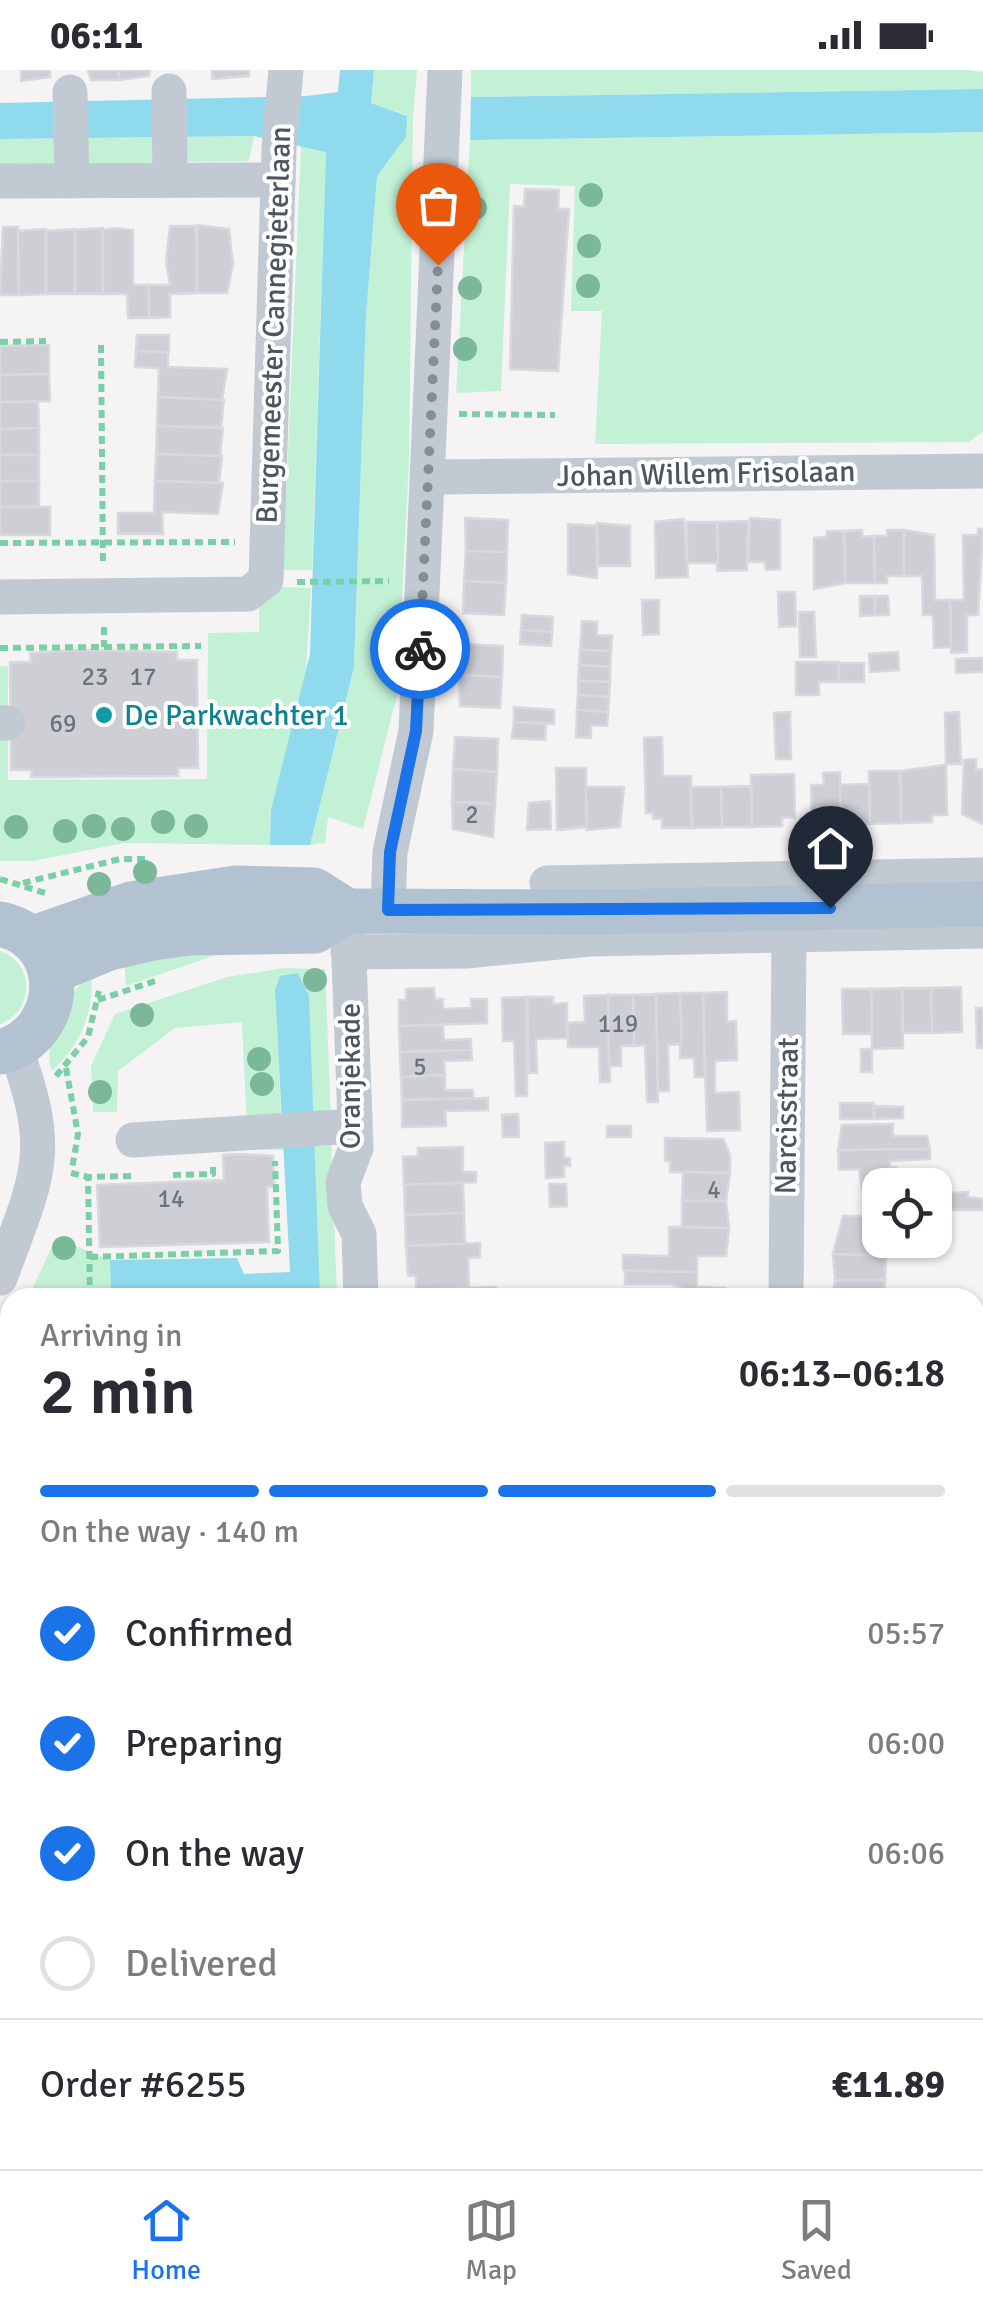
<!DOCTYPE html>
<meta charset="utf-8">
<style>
body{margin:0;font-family:Signika,sans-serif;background:#f2f2f3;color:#2b2b33;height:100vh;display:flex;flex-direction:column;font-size:38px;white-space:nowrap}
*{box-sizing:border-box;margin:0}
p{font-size:32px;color:#7c7c81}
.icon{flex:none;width:55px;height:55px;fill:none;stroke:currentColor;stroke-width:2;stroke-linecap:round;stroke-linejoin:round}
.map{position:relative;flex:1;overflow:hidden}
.sheet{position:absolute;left:0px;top:1218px;width:985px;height:882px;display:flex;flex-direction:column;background:#fff;border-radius:30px 30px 0 0;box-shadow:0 2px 8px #0004}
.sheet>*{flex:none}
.buttons{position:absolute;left:862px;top:1098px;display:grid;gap:20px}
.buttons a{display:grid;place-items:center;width:90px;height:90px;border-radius:20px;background:#fff;box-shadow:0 2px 8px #0004;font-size:50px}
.pin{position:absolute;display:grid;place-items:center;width:85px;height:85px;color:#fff;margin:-102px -42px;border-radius:50% 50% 50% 0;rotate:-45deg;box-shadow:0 0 10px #0007}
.pin .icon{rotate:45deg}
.courier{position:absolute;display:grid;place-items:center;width:100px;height:100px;margin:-50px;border:8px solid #1a73e8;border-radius:50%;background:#fff;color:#222;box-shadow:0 2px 12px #0007}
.headline em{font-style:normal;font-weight:600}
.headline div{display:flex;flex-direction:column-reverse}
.headline{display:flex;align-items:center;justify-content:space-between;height:170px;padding:0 40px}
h1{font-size:65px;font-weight:600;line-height:75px}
.bar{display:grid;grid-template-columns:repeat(4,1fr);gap:15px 10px;align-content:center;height:120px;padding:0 40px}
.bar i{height:12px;border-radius:8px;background:#e1e1e2}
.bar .selected{background:#1a73e8}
.bar p{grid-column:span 4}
.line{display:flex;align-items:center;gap:25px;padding:0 40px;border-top:2px solid #e1e1e2}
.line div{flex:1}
ol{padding:0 40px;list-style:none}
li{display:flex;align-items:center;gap:30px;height:110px}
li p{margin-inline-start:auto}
li .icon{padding:10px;border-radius:50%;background:#1a73e8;color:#fff;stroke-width:4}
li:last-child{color:#7c7c81}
li i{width:55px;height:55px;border:5px solid #e1e1e2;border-radius:50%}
.status{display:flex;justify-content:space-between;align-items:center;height:70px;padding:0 50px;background:#fff;direction:ltr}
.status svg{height:28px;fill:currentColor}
.tab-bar{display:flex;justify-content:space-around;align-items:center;height:140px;border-top:2px solid #e1e1e2;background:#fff;font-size:28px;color:#7c7c81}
.tab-bar a{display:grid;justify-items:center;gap:5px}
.tab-bar .selected{color:#1a73e8}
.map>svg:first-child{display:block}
.green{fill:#c3f1d5}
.water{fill:#90daee}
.building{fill:#cdcfd5;stroke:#d7d9de;stroke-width:2.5}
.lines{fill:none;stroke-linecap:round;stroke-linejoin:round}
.path{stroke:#7ad0a6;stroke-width:6;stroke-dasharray:8 5;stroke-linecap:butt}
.minor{stroke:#c1cad2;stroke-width:35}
.major{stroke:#b3c2d1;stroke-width:45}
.tree{fill:#7bb799}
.done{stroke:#868d94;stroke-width:10;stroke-dasharray:0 18}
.route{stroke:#1a73e8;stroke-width:12}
.culture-dot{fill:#0f9aa8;stroke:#fff;stroke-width:4}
.labels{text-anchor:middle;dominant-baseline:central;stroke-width:8;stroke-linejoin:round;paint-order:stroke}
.number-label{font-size:25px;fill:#6b747e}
.street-label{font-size:30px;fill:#4a5661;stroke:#fff}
.culture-label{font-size:30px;fill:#0d838f;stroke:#fff;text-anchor:start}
</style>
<div class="status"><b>06:11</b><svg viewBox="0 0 49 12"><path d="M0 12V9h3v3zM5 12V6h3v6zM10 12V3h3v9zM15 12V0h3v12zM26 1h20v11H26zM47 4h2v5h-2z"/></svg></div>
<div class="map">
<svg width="983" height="2099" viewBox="0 0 983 2099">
<rect width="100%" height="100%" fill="#f5f3f3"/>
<!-- green -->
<g class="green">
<polygon points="374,0 417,0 413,47 409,390 397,625 363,759 328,747 325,773 310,775 354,597 366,246 377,106 406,67 406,45 371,33"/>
<polygon points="471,0 966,0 983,2 983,19 471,27"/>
<polygon points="983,62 983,361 969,372 595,374 602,241 571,241 575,116 510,114 501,321 456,323 470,70"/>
<polygon points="254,66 249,91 0,95 0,69"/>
<polygon points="301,76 326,81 312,500 283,500"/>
<polygon points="282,517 311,518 305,617 271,740 270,775 124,773 33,791 0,791 0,596 8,596 8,710 207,709 208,563 259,562 259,533"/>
<path d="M0 881C35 893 35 941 0 954Z"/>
<polygon points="216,885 126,916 124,887"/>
<polygon points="284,898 325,899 331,1049 312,1052 275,920 283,1080 248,1079 242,952 175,958 118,1001 117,1042 93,1042 91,996 115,944 227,907"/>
<path d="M91 903C95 942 80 975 52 1001 41 969 67 925 91 903Z"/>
<polygon points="331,1069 337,1227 319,1227 313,1072"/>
<polygon points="56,1168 110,1190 111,1227 28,1228"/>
<polygon points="10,1267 10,1535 0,1537 0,1289"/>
<polygon points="975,1928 983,1929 983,2077 975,2077"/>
</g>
<!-- water -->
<g class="water">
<polygon points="340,0 374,0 371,33 407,46 406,67 377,106 366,246 354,597 310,775 270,775 271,740 310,584 326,82 254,66 0,69 0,33 307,26 338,22"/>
<polygon points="983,19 983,62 470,70 471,27"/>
<polygon points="298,903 309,926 320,1227 111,1227 110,1190 237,1188 244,1204 290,1202 275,920 280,906"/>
</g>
<!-- building -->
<g class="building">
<polygon points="21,0 50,0 50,7 21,11"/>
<polygon points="88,0 119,0 119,10 91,10"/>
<polygon points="119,0 150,0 149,6 119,10"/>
<polygon points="212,0 249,0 249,6 212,9"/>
<polygon points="525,119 559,120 558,139 569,139 558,301 510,299 514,136 524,137"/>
<polygon points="197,155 229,159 233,194 227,223 197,223"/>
<polygon points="170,156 196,156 197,223 170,224 170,247 149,248 148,215 170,215 166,192"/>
<polygon points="3,157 18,157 19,225 0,225"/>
<polygon points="103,158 103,224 75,224 74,160"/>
<polygon points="115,158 133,160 133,215 148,215 149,248 128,248 127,224 103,224 103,160"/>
<polygon points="46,159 46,224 19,225 18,161"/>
<polygon points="75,159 75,224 46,224 46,161"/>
<polygon points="137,265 169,265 169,282 136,281"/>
<polygon points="49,275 49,304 0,305 0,276"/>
<polygon points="136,281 168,282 168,297 227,299 222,330 158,327 159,298 135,297"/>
<polygon points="49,304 50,331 0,332 0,305"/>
<polygon points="158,327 224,330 221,358 157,356"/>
<polygon points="0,332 38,332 39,358 0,359"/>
<polygon points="157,356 223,358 220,386 156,384"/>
<polygon points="39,358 39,385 0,385 0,359"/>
<polygon points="156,384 222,386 219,413 155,411"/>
<rect x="0" y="385" width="39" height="26"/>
<polygon points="0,411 39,411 39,436 0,437"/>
<polygon points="155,411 223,413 218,444 162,442 163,464 118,464 118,443 154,443"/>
<rect x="0" y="437" width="50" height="28"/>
<polygon points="465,448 508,450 507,482 466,481"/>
<polygon points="750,448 780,450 780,499 766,500 765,492 748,492"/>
<polygon points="684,449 688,507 656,508 655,452"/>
<polygon points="748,451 747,500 717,501 717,452"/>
<polygon points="687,452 717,452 718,493 687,493"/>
<polygon points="597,453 630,456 630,496 598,496"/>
<polygon points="568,454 597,456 597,508 568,504"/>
<polygon points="978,459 983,459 978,545 967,545 967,582 951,583 950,530 964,530 963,465 978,465"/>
<polygon points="862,460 862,467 874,466 875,513 845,513 844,461"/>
<polygon points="887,460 904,460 904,506 887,506 887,513 875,513 874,466 887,466"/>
<polygon points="904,460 934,465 935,530 950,530 951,577 934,578 933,545 923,545 922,506 904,506"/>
<polygon points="827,461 844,461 845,513 814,519 814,468 826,467"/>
<polygon points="466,481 507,482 506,513 464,511"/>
<polygon points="464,511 506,513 504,545 463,543"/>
<polygon points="778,522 795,522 796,556 779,557"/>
<polygon points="860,526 875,526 875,545 860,546"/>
<polygon points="875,526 888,526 889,545 875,545"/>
<polygon points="642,530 659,530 659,564 643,565"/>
<polygon points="799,542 814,542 816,587 800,587"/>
<polygon points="522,545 553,547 552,562 521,560"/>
<polygon points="582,551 597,552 597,565 612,566 611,581 580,580"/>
<polygon points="521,560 552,562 551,576 520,574"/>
<polygon points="460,574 503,576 502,607 459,605"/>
<polygon points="77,580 177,582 177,590 197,590 198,698 178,698 178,706 31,707 32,700 11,700 10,592 31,592 30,583"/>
<polygon points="580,580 611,581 610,597 579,595"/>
<polygon points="898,582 899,600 870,602 869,584"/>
<polygon points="983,588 983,602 956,603 956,589"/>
<polygon points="796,592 839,592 839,612 819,612 819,625 796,625"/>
<rect x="839" y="593" width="25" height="19"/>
<polygon points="579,595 610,597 610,612 578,611"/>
<polygon points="459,605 502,607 500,638 460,636"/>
<polygon points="578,611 610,612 609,627 578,625"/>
<polygon points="578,625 609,627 608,642 577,640"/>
<polygon points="514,637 554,640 554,654 514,652"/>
<polygon points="577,640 608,642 607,656 591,655 591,668 576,667"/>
<polygon points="790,642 791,689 776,689 774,643"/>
<polygon points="959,642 961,694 946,694 945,643"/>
<polygon points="514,652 546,654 545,670 512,668"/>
<polygon points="455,667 498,669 497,702 453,699"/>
<polygon points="662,667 663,706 691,706 692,758 662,758 662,749 653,749 653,743 646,743 644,668"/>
<polygon points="976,689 976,700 983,699 983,754 962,744 964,690"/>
<polygon points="946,695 947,745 932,745 932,752 901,753 900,701"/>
<polygon points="556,698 586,698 587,757 557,760"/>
<polygon points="453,699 497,702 495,734 452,732"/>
<polygon points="869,701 900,701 901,753 870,754"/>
<polygon points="840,702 841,754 812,755 811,715 824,715 823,703"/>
<polygon points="794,704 795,748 782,747 782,756 752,757 751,705"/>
<polygon points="869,714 870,754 841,754 840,715"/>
<polygon points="751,716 752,757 722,757 721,717"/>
<polygon points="586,717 624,717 620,757 587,760"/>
<polygon points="691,717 721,717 722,757 692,758"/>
<polygon points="550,731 551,759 527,760 529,733"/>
<polygon points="452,732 495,734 493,767 453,759"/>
<polygon points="961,917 962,962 932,963 931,918"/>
<polygon points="434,918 435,929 443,929 443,939 471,938 471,929 487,929 487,953 399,956 399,930 406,930 406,919"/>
<polygon points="902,918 931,918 932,963 903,963"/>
<polygon points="902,918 903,978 872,979 871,919"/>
<polygon points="842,919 871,919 872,964 843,964"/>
<polygon points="727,922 727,952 736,951 737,990 715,991 715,1023 739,1022 740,1060 707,1061 703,923"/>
<polygon points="680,923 703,923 705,1007 695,1007 694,988 680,988"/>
<polygon points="680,923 682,974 668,975 669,1021 658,1021 656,924"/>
<polygon points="656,924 658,1032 647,1032 645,975 634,976 633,925"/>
<polygon points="608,925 610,1012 600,1012 599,977 568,977 567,953 585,952 584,926"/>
<polygon points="608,925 633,925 634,976 621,976 621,996 609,996"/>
<polygon points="527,927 553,927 553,934 567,933 567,968 536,969 537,1003 529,1003"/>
<polygon points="527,927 527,1026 516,1026 514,971 503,971 502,928"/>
<polygon points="976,938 983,938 983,978 977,978"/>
<polygon points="443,955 444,970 471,969 471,980 400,982 399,956"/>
<rect x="861" y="979" width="11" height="23"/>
<polygon points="471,980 472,990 444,991 445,1005 401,1007 400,982"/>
<polygon points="445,1005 445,1020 473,1020 473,1029 402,1030 401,1007"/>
<polygon points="488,1028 488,1040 445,1041 446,1056 402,1057 402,1030"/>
<rect x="840" y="1033" width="34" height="16"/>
<polygon points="874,1036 903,1037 903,1048 874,1049"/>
<polygon points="518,1044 519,1067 503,1067 502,1045"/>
<polygon points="893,1054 893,1066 927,1066 930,1079 838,1080 842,1055"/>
<rect x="607" y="1056" width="24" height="11"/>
<polygon points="665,1068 723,1069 730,1085 730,1103 670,1102 670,1091 665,1091"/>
<polygon points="564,1072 564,1088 570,1088 570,1096 564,1095 564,1107 546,1108 545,1073"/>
<polygon points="463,1077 463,1102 476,1102 476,1112 404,1115 403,1087 418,1086 418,1078"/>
<polygon points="930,1079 930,1089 890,1091 890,1097 896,1097 896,1115 880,1115 880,1124 862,1120 859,1099 839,1100 838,1080"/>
<polygon points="240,1084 273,1086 274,1117 267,1117 269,1172 100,1177 97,1115 224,1110 223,1085"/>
<polygon points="683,1102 730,1103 726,1131 682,1131"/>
<polygon points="463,1113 464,1143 405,1145 404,1115"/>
<polygon points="549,1114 566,1114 567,1136 550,1137"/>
<polygon points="968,1122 968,1127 983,1129 983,1140 935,1140 935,1124"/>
<polygon points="682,1131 726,1131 729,1158 682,1158"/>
<polygon points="464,1143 465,1174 406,1176 405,1145"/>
<polygon points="843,1146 880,1146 886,1186 833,1184"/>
<polygon points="669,1157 729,1158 726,1186 697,1186 697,1202 623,1200 623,1185 669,1186"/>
<polygon points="480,1173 480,1187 468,1188 469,1217 416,1220 416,1206 408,1206 406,1176"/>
<polygon points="833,1184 886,1186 885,1210 835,1210"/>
<polygon points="625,1201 697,1202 697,1217 725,1218 725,1228 681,1228 681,1217 670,1214 625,1214"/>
<polygon points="835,1210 885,1210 885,1228 832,1228"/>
<polygon points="496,1217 497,1228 466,1228 466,1218"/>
<polygon points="983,1256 983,1336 976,1336 975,1268"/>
<polygon points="978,1440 983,1440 983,1499 979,1499"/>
<polygon points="0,1584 10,1588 10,1629 3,1645"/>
<polygon points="978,1688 983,1689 983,1728 975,1727"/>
<polygon points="975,1844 983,1845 983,1893 975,1892"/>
<polygon points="975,2080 980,2080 980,2099 952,2099 952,2090 975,2090"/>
<polygon points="220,2090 276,2090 276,2094 225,2099"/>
<polygon points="442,2090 498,2090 498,2098 442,2099"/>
<polygon points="621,2090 662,2090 662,2099 620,2099"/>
<polygon points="872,2090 872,2099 811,2097 812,2090"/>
<polygon points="662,2092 712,2094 711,2099 662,2099"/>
</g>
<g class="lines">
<!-- path -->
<g class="path">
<polyline points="0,272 46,271"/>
<polyline points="101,275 103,494"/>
<polyline points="459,344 555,345"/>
<polyline points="0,473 235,472"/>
<polyline points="297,512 389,511"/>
<polyline points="104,557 104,577"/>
<polyline points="0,578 201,576"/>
<polyline points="0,809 45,823"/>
<polyline points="23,813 120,789 149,789"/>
<polyline points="98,930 158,910"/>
<polyline points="66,998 78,1064 72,1099"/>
<polyline points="56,1006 88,967 99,921"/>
<polyline points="71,1103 88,1107"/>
<polyline points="173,1105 213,1104 213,1096"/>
<polyline points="90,1187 278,1181 275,1091"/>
<polyline points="90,1228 88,1107 131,1106"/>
<polyline points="0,1252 10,1243"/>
<polyline points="975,1925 983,1926"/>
<polyline points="949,2099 949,2090"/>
</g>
<!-- minor -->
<g class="minor">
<polyline points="169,21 170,108"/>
<polyline points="70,22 72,110"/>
<polyline points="0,111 278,110"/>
<polyline points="430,407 983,401"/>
<polyline points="0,527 248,524 266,510 279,78 286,0"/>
<polyline points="0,653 8,653"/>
<polyline points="547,813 983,805"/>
<polyline points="388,840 390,782 416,661 445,0"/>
<polyline points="348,862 356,1078 343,1112 345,1136 359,1164 361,1228"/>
<polyline points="348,882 466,881 590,869 983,861"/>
<polyline points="133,1070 355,1056"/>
<path d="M0 1208C37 1107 55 1084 15 978"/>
<polyline points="786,1228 789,865"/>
<polyline points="975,1383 983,1382"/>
<polyline points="0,1560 10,1560"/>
<polyline points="975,1799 983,1800"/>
<polyline points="389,2090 390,2099"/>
<polyline points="31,2099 34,2090"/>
<polyline points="766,2099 766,2090"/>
</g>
<!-- major -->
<g class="major">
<path d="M0 854C71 869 67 965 0 982"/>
<polyline points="31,869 131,834 236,818 314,820 347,841"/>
<polyline points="51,902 109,878 153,868 190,863 315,861 347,841 602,842 983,834"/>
</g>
</g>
<!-- trees -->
<g class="tree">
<circle cx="591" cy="125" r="12"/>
<circle cx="475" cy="138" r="12"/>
<circle cx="589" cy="176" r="12"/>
<circle cx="588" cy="216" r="12"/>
<circle cx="470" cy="218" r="12"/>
<circle cx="465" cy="279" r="12"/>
<circle cx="163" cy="752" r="12"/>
<circle cx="94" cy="756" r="12"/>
<circle cx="196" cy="756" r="12"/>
<circle cx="16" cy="757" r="12"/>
<circle cx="123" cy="759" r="12"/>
<circle cx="65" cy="761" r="12"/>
<circle cx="145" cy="802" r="12"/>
<circle cx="99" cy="814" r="12"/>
<circle cx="315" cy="910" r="12"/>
<circle cx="142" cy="945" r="12"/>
<circle cx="259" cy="989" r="12"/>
<circle cx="262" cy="1014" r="12"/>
<circle cx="100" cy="1022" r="12"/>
<circle cx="64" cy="1178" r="12"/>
</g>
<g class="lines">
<!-- done -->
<polyline class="done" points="420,579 438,195"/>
<!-- route -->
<polyline class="route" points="420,579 416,661 390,782 388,840 830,838"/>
</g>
<!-- markers -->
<circle class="culture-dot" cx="104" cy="645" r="10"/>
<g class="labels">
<!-- number labels -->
<g class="number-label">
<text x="95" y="606">23</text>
<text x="143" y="606">17</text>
<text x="63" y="653">69</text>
<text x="472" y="744">2</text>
<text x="618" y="953">119</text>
<text x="420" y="996">5</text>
<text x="714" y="1119">4</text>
<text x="171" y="1128">14</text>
</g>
<!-- street labels -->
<g class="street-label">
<text transform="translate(274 255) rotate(-88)">Burgemeester Cannegieterlaan</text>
<text transform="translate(706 404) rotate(-1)">Johan Willem Frisolaan</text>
<text transform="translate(350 1006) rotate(-90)">Oranjekade</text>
<text transform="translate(787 1046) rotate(-89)">Narcisstraat</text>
</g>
<!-- culture labels -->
<g class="culture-label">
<text x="124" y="645">De Parkwachter 1</text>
</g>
</g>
</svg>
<div class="buttons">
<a><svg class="icon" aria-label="locate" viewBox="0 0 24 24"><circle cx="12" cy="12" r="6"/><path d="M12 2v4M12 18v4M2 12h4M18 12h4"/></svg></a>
</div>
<div class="pin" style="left:438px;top:195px;background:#ea580c"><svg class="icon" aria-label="bag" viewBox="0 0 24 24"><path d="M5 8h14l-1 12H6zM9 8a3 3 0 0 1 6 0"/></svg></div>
<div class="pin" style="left:830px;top:838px;background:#1f2937"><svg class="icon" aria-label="home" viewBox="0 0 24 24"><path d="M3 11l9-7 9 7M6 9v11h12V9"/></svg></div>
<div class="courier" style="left:420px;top:579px"><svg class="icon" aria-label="bike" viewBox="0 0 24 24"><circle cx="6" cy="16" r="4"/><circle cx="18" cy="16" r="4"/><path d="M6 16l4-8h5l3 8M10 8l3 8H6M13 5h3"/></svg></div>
<section class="sheet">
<div class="headline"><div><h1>2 min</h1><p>Arriving in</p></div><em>06:13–06:18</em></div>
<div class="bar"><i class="selected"></i><i class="selected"></i><i class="selected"></i><i></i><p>On the way · 140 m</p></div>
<ol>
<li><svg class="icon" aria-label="check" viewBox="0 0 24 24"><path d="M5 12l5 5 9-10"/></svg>Confirmed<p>05:57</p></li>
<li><svg class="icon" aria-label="check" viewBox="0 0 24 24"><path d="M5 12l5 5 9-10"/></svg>Preparing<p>06:00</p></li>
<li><svg class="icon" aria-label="check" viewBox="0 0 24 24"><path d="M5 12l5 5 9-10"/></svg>On the way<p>06:06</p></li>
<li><i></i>Delivered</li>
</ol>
<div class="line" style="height:130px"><div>Order #6255</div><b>€11.89</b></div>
</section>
</div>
<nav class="tab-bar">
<a class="selected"><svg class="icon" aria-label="home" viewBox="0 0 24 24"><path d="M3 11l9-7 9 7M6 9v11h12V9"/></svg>Home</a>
<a><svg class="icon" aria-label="map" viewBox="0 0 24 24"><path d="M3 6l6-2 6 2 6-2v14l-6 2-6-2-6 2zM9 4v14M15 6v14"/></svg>Map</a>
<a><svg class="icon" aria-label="saved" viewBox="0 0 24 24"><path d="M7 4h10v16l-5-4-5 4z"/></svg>Saved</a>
</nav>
